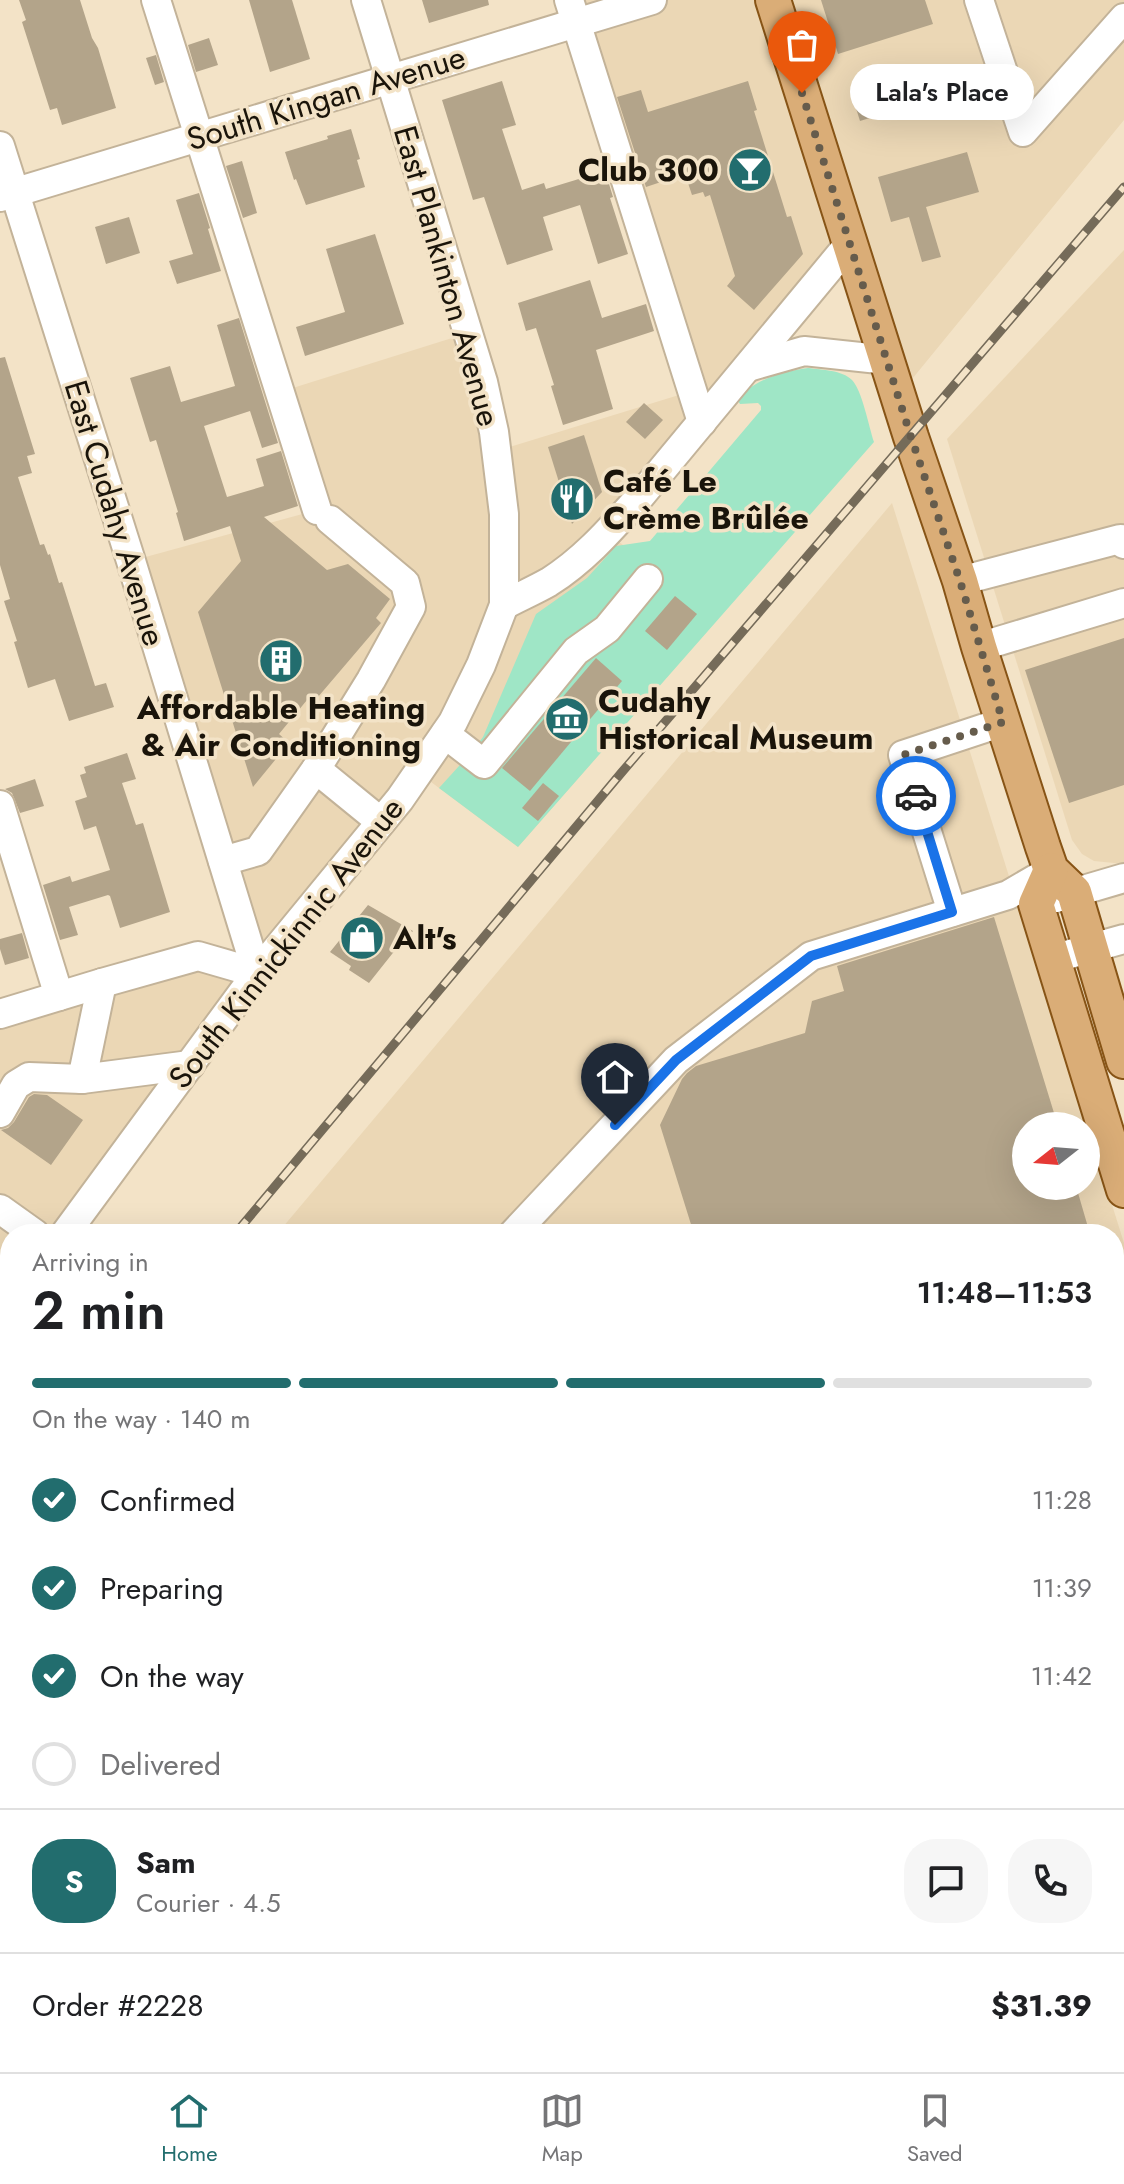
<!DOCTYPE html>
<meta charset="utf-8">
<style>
body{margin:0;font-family:Jost,sans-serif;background:#f6f6f6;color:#202124;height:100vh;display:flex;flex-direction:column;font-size:30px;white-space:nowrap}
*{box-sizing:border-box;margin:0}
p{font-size:26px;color:#757577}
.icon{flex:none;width:44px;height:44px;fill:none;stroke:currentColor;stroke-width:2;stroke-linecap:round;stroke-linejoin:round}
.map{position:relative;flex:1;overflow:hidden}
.sheet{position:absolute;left:0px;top:1224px;width:1124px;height:848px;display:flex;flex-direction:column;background:#fff;border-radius:32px 32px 0 0;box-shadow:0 8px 32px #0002}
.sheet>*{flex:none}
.needle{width:52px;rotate:253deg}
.buttons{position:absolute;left:1012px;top:1112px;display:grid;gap:16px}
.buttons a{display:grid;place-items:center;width:88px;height:88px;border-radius:50%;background:#fff;box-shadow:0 8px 32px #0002;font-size:40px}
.pin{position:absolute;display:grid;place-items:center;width:68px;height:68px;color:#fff;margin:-82px -34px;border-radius:50% 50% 50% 0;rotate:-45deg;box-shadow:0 0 8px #0007}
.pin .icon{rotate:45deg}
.courier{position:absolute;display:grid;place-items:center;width:80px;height:80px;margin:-40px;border:6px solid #1a73e8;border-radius:50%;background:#fff;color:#222;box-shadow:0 2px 10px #0007}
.bubble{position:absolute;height:56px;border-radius:28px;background:#fff;box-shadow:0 8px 32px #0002;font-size:26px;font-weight:600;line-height:56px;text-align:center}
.head em{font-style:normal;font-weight:600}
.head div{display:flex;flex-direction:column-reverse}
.head{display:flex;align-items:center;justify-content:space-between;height:136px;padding:0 32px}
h1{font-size:52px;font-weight:600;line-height:60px}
.bar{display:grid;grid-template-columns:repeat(4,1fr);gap:12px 8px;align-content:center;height:96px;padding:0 32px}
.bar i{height:10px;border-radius:6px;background:#e0e0e0}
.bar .on{background:#226d6e}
.bar p{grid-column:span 4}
.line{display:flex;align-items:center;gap:20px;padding:0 32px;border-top:2px solid #e0e0e0}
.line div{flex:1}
.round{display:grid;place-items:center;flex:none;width:84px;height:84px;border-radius:32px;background:#f6f6f6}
ol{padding:0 32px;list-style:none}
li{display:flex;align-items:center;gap:24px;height:88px}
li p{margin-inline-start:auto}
li .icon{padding:8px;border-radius:50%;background:#226d6e;color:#fff;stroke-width:4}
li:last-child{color:#757577}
li i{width:44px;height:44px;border:4px solid #e0e0e0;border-radius:50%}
.dock{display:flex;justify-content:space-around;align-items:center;height:112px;border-top:2px solid #e0e0e0;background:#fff;font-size:22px;color:#757577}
.dock a{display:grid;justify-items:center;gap:4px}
.dock .on{color:#226d6e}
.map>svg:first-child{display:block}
.built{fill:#ebd7b5;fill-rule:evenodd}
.green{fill:#9fe6c6}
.building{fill:#b3a48a}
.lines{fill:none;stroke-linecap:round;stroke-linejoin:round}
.minor-casing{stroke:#c3b399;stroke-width:32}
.major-casing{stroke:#875416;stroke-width:38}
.minor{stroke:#fff;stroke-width:28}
.major{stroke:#daad77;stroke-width:34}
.rail-casing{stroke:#756b59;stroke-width:9}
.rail{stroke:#f3e3c7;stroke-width:6;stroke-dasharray:18;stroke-linecap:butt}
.done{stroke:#665c4c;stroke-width:8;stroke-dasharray:0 14.4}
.route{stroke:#1a73e8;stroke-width:10}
.labels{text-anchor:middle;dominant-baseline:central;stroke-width:7;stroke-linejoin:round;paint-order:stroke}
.street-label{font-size:32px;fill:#1a140a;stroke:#f3e3c7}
.poi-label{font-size:32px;font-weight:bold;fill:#1a140a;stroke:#f3e3c7;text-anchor:start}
</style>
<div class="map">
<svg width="1124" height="2072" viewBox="0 0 1124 2072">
<rect width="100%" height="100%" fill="#f3e3c7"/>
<!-- built -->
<g class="built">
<polygon points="569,0 1124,0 1124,120 899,395 850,244 608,533 717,620 518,847 419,773 65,1234 10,1234 10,1309 0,1322 0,1014 198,956 256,973 131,561 317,510 280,392 468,333 497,451 692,391"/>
<polygon points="1124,250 1124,864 1094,861 1082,854 1072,840 947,439"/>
<path d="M892 503 1124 1243V2072H559L556 2062H1114V1234H277ZM1026 1126H1086V1186H1026Z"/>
<polygon points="10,1555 10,2062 255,2062 259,2072 0,2072 0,1567"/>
</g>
<!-- green -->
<path class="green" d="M808 368C822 370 842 370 852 380 862 390 869 427 874 442L518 847 439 788 469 755 483 737 536 614 587 578 616 546 650 541 761 410V406L758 403 740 404 738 401C750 380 785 371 808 368Z"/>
<!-- building -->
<g class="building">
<polygon points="19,0 80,0 92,38 98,48 116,108 62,125 57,108 50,110 22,22 26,20"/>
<polygon points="249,0 292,0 310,59 270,72"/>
<polygon points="422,0 488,0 489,5 429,23"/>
<polygon points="821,0 925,0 933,24 838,54"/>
<polygon points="209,38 218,65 196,72 188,45"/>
<polygon points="156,55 164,82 155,85 146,58"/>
<polygon points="941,64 950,93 860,121 851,92"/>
<polygon points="502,81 516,125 502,129 522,190 544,183 546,189 605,171 613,197 610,198 628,254 598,264 580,205 543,217 553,250 507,265 484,197 473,200 442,100"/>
<polygon points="748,81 757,110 754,111 787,217 791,216 803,254 754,310 727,286 735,276 710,195 705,197 703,192 692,195 685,174 646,187 617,97 641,90 648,112"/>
<polygon points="351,129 360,159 357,160 365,187 306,205 296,179 294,180 285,152 328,139 327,136"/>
<polygon points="967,152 979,192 926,207 941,257 922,262 909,217 891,222 878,177"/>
<polygon points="242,161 257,213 243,218 226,166"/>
<polygon points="199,193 210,228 208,229 221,271 177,284 169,261 193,254 176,200"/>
<polygon points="129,217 140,253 106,264 95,227"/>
<polygon points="375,234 404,324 305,356 296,327 345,312 326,249"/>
<polygon points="590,280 602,318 646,304 654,331 596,350 613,409 563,425 551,386 554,385 536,328 526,331 518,303"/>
<polygon points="239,318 278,443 262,448 250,411 204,426 227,497 264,486 256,459 281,451 298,506 264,517 327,570 348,564 390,599 376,618 381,623 312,704 307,700 279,734 289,743 253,787 198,612 241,561 230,526 184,541 176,513 178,512 156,440 150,442 130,378 170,366 181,402 235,386 217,325"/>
<polygon points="5,357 35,454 27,456 32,473 18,477 40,545 44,544 48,555 50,554 59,583 62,582 95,686 106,683 114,707 69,721 55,679 28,688 14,642 17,641 4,601 10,599 0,565 0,358"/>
<polygon points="644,403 663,420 645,439 626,422"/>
<polygon points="584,435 602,492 572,524 548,447"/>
<polygon points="675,596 697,614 667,650 645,631"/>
<polygon points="1124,638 1124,785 1069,803 1025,670"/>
<polygon points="596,658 622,681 530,791 502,768"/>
<polygon points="127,753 136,779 122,783 136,825 143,823 170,912 120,928 110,896 108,895 69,907 78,935 60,940 43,885 70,876 72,882 110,870 96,826 84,830 75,801 87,797 80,775 86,773 84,767"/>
<polygon points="35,779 44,806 20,813 12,793 5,789"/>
<polygon points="543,783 559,796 538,821 522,808"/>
<polygon points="368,905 413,931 397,951 396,949 369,983 349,970 351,966 330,952"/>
<polygon points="994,917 1058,1126 1026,1126 1026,1186 1076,1186 1090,1234 694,1234 660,1125 682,1079 687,1073 696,1066 805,1033 812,1001 844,991 837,966"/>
<polygon points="22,933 29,958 5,965 0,949 0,939"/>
<polygon points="34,1094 47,1095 83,1120 51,1165 1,1130 8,1128 14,1122 29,1097"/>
</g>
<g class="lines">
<!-- minor casing -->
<g class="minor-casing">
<g id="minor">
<polyline points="156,0 317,510"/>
<polyline points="569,0 702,422"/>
<polyline points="979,0 1023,132 1124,18"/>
<polyline points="0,146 131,561 257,973"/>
<polyline points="0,197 652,0"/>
<polyline points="748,367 804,351 888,360"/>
<polyline points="960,581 1120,539 1124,544"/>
<path d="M504 605C519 597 535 590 549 582 584 560 610 530 637 500L850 243"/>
<polyline points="979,647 1124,603"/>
<polyline points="445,734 484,764 576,651 607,629 648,579"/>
<polyline points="316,769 381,822"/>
<polyline points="0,805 59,996"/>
<polyline points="223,861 258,851 316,769 371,680 411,607 405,583 330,520"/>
<polyline points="1056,898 1124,878"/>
<polyline points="952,912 903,755 1003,722"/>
<polyline points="1052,959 1124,939"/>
<polyline points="102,983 82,1079 190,1065"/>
<polyline points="0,1014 102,983 198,956 257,973"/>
<polyline points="0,1113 16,1085 29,1077 82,1079"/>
<polyline points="0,1209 35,1234"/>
<polyline points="65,1234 257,973 400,799 453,722 481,665 504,605 504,514 494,432 483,382 366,0"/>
<polyline points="513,1234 676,1060 811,956 1008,895 1051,870"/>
<polyline points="0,1322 10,1309"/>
<polyline points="1114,1454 1124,1452"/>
<polyline points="0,1830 10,1827"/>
<polyline points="1114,1952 1124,1949"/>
<polyline points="103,2062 106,2072"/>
<polyline points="505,2062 509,2072"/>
<polyline points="841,2072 843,2062"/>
<polyline points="954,2072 959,2062"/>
</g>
</g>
<!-- major casing -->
<g class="major-casing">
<g id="major">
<polyline points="773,0 911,437 960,581 979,647 1043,847 1051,870 1074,892 1124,1061"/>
<polyline points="1051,870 1036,904 1124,1190"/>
</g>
</g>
<!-- minor -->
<use href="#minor" class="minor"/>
<!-- major -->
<use href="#major" class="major"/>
<!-- rail casing -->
<g class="rail-casing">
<g id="rail">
<polyline points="235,1234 622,772 1124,187"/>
<polyline points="0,1513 10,1501"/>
</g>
</g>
<!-- rail -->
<use href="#rail" class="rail"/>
</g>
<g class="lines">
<!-- done -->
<polyline class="done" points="802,93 911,437 960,581 1003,722 903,755 916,796"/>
<!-- route -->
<polyline class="route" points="615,1125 676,1060 811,956 952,912 916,796"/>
</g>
<!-- icons -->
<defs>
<g id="bar-disc" transform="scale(2.3)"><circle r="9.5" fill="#226d6e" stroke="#f3e3c7"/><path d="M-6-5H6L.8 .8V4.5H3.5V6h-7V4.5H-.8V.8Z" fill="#fff"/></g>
<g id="restaurant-disc" transform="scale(2.3)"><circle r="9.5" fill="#226d6e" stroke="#f3e3c7"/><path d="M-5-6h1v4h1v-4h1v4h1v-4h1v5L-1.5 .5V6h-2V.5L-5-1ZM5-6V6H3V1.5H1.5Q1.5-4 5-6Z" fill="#fff"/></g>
<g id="building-disc" transform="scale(2.3)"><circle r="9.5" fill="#226d6e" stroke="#f3e3c7"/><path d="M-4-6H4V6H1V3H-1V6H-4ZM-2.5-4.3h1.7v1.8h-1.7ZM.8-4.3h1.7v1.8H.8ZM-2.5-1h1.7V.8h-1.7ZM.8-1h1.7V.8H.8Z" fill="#fff"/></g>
<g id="museum-disc" transform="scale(2.3)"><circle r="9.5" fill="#226d6e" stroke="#f3e3c7"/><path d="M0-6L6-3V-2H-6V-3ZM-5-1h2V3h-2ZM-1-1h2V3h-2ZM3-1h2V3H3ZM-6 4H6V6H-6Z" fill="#fff"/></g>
<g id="shop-disc" transform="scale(2.3)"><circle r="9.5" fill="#226d6e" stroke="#f3e3c7"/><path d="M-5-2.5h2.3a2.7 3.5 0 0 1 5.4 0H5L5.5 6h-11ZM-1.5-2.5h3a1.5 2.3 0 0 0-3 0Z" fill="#fff"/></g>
</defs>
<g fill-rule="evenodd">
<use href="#bar-disc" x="750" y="170"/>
<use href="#restaurant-disc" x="572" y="499"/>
<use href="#building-disc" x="281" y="661"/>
<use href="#museum-disc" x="567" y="719"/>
<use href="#shop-disc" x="362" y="938"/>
</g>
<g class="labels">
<!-- street labels -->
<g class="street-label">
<text transform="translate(326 98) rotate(-17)">South Kingan Avenue</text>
<text transform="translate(447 276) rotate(74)">East Plankinton Avenue</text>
<text transform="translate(115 513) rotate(73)">East Cudahy Avenue</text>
<text transform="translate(286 943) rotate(-52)">South Kinnickinnic Avenue</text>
</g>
<!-- poi labels -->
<g class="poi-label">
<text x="719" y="170" text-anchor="end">Club 300</text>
<text x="603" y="481">Café Le<tspan x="603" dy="37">Crème Brûlée</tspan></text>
<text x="598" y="701">Cudahy<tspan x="598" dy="37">Historical Museum</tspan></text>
<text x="281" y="708" text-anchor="middle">Affordable Heating<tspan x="281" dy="37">&amp; Air Conditioning</tspan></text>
<text x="393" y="938">Alt's</text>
</g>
</g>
</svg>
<div class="buttons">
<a><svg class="needle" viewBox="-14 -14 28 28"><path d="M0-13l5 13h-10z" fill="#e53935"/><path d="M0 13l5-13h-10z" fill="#757577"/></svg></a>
</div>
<div class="pin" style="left:802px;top:93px;background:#ea580c"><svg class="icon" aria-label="bag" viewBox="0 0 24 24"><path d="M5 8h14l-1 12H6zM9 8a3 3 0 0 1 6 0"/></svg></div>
<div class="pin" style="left:615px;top:1125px;background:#1f2937"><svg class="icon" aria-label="home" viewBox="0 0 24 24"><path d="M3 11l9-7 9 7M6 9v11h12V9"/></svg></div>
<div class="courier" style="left:916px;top:796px"><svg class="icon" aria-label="car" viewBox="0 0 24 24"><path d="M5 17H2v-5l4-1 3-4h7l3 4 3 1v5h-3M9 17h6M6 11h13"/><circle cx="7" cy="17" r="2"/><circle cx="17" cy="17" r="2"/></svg></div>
<div class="bubble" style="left:850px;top:64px;width:184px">Lala's Place</div>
<section class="sheet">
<div class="head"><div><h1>2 min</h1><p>Arriving in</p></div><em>11:48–11:53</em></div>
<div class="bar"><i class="on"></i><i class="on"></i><i class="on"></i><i></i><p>On the way · 140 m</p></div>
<ol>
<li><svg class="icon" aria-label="check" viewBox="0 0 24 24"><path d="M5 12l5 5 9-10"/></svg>Confirmed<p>11:28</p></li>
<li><svg class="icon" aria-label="check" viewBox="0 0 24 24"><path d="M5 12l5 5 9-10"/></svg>Preparing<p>11:39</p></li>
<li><svg class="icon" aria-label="check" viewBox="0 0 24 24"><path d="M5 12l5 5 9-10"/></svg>On the way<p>11:42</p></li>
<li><i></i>Delivered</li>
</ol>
<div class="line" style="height:144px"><b class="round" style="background:#226d6e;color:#fff">S</b><div><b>Sam</b><p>Courier · 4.5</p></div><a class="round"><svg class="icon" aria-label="chat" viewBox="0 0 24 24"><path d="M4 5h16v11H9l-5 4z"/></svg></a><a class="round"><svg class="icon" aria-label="phone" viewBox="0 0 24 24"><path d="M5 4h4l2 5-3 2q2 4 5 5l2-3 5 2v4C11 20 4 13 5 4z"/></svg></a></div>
<div class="line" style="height:104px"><div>Order #2228</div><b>$31.39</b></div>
</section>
</div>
<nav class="dock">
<a class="on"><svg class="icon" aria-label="home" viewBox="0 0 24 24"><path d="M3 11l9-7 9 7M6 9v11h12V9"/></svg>Home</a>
<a><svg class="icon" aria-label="map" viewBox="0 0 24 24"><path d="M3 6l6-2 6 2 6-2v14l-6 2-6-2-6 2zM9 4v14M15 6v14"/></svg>Map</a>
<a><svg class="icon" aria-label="saved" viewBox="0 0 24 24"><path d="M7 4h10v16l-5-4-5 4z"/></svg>Saved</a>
</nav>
